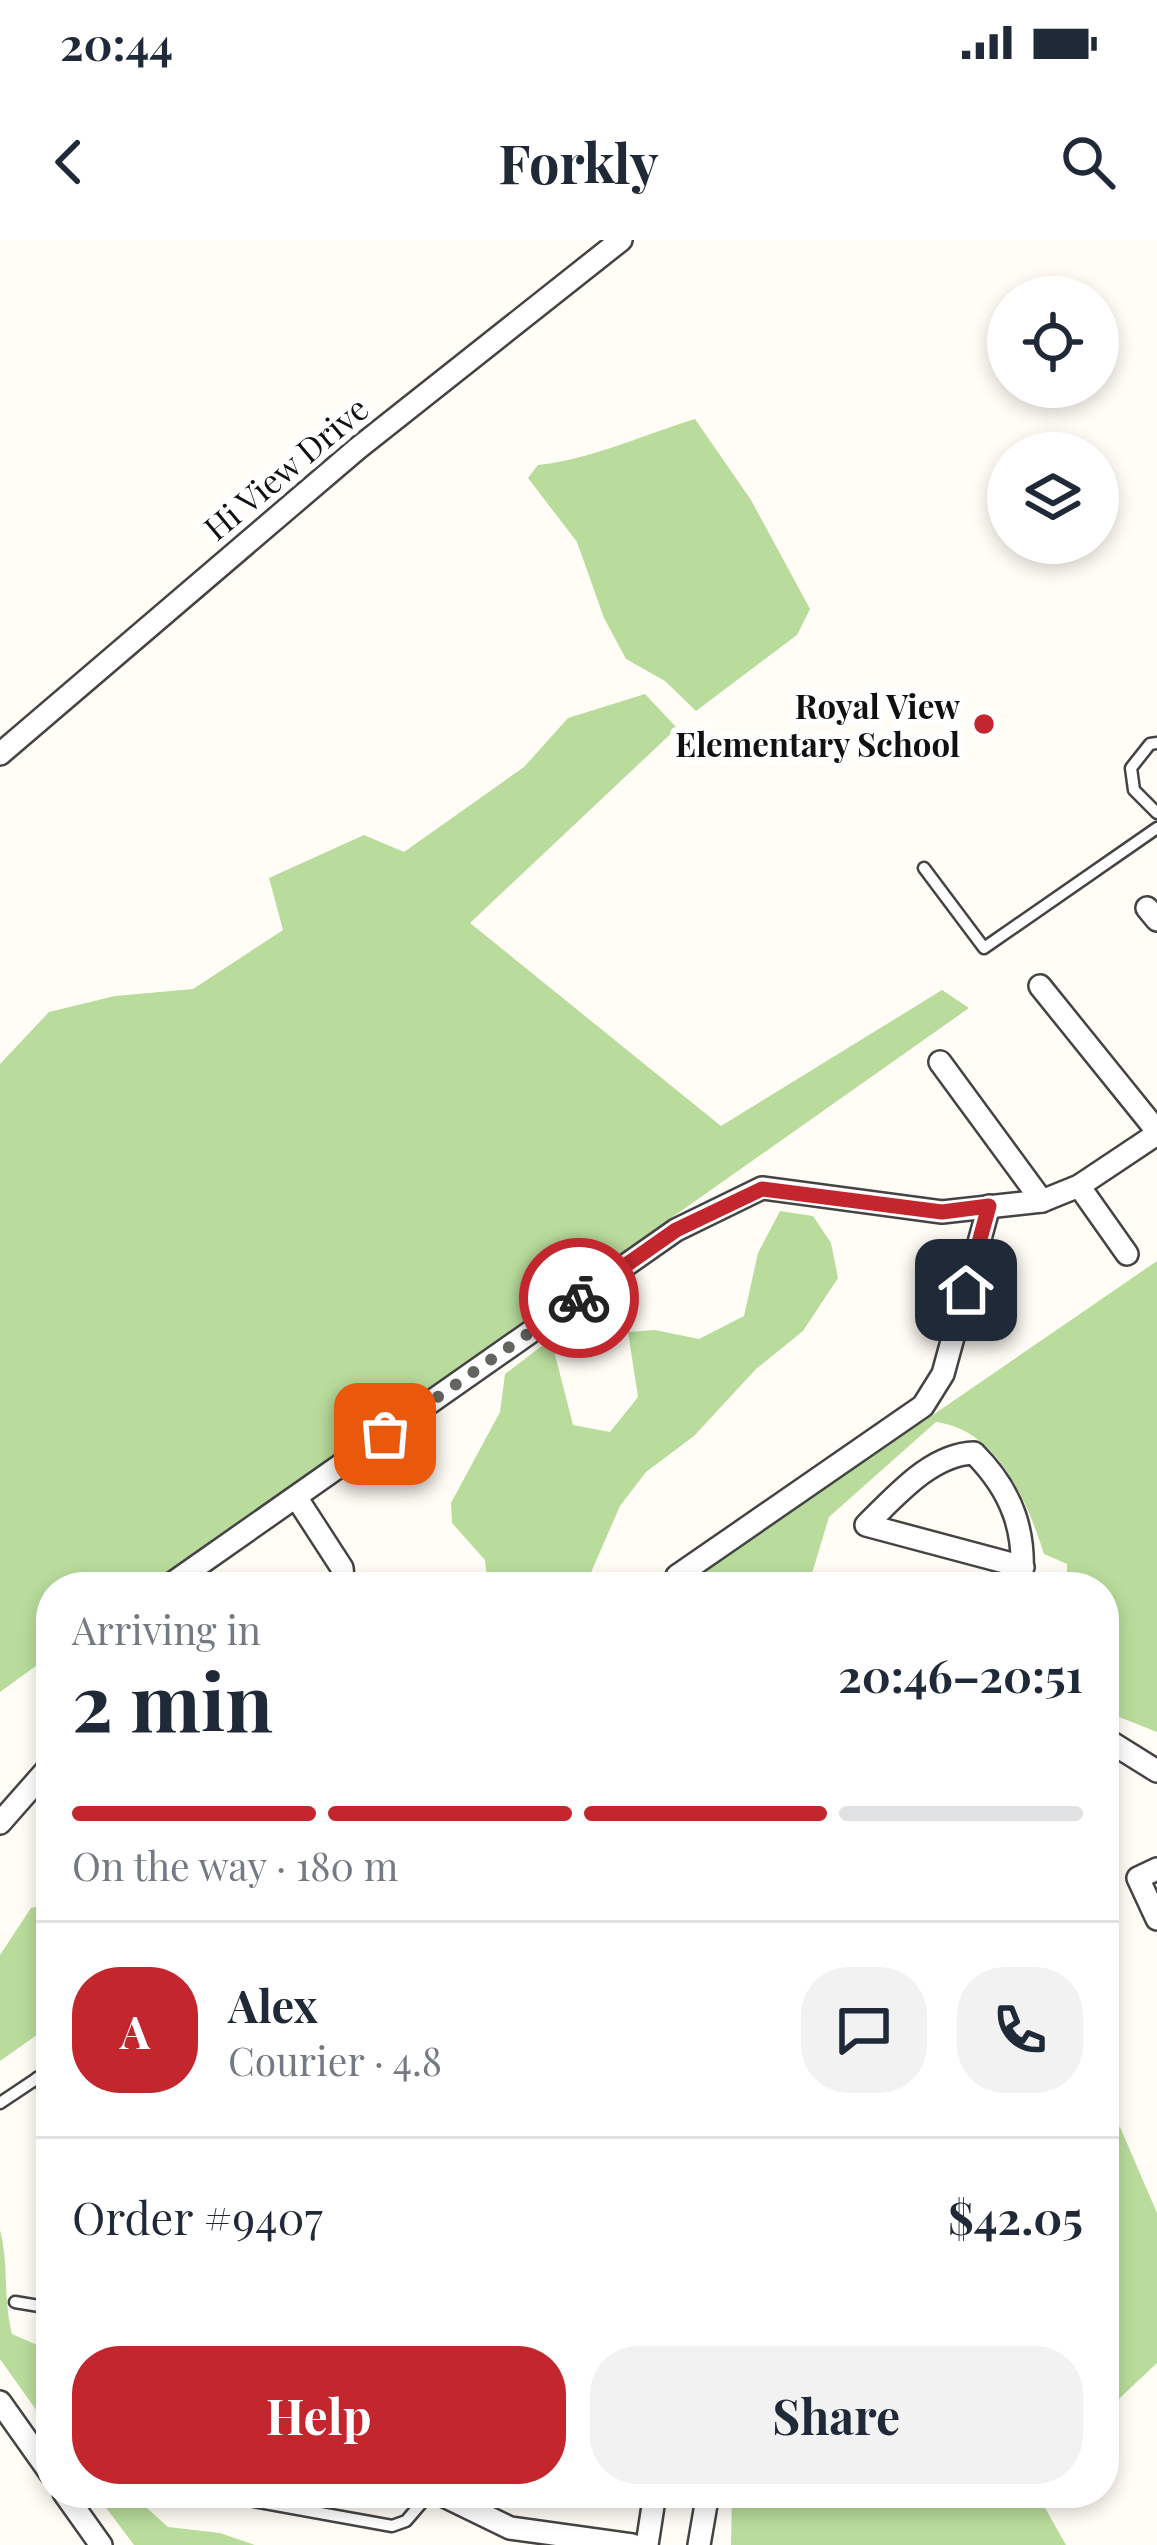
<!DOCTYPE html>
<meta charset="utf-8">
<style>
body{margin:0;font-family:"Playfair Display",serif;background:#f2f2f3;color:#1f2937;height:100vh;display:flex;flex-direction:column;font-size:45px;white-space:nowrap}
*{box-sizing:border-box;margin:0}
p{font-size:39px;color:#747a83}
.icon{flex:none;width:66px;height:66px;fill:none;stroke:currentColor;stroke-width:2;stroke-linecap:round;stroke-linejoin:round}
.map{position:relative;flex:1;overflow:hidden}
.details{position:absolute;left:36px;top:1332px;width:1083px;height:936px;display:flex;flex-direction:column;background:#fff;border-radius:48px;box-shadow:0 6px 18px #0003}
.details>*{flex:none}
.buttons{position:absolute;left:987px;top:36px;display:grid;gap:24px}
.buttons a{display:grid;place-items:center;width:132px;height:132px;border-radius:50%;background:#fff;box-shadow:0 6px 18px #0003;font-size:60px}
.pin{position:absolute;display:grid;place-items:center;width:102px;height:102px;color:#fff;margin:-51px;border-radius:24px;box-shadow:0 6px 18px #0006}
.courier{position:absolute;display:grid;place-items:center;width:120px;height:120px;margin:-60px;border:9px solid #c4262e;border-radius:50%;background:#fff;color:#222;box-shadow:0 3px 15px #0007}
.summary em{font-style:normal;font-weight:700}
.summary div{display:flex;flex-direction:column-reverse}
.summary{display:flex;align-items:center;justify-content:space-between;height:204px;padding:0 36px}
h1{font-size:78px;font-weight:700;line-height:90px}
.bar{display:grid;grid-template-columns:repeat(4,1fr);gap:18px 12px;align-content:center;height:144px;padding:0 36px}
.bar i{height:15px;border-radius:9px;background:#e0e1e3}
.bar .active{background:#c4262e}
.bar p{grid-column:span 4}
.line{display:flex;align-items:center;gap:30px;padding:0 36px;border-top:3px solid #e0e1e3}
.line div{flex:1}
.round{display:grid;place-items:center;flex:none;width:126px;height:126px;border-radius:48px;background:#f2f2f3}
.primary-button{display:flex;gap:24px;margin-top:auto;padding:24px 36px}
.primary-button a{flex:1;height:138px;border-radius:48px;background:#c4262e;color:#fff;font-size:48px;font-weight:700;line-height:138px;text-align:center}
.primary-button a+a{background:#f2f2f3;color:#1f2937}
.status{display:flex;justify-content:space-between;align-items:center;height:84px;padding:0 60px;background:#fff;direction:ltr}
.status svg{height:33px;fill:currentColor}
header{display:flex;justify-content:space-between;align-items:center;height:156px;padding:0 36px;background:#fff;font-size:54px;font-weight:700}
.map>svg:first-child{display:block}
.forest{fill:#b9dc9c}
.lines{fill:none;stroke-linecap:round;stroke-linejoin:round}
.service-casing{stroke:#444;stroke-width:15}
.minor-casing{stroke:#444;stroke-width:26}
.service{stroke:#fff;stroke-width:10}
.minor{stroke:#fff;stroke-width:21}
.done{stroke:#646461;stroke-width:12;stroke-dasharray:0 21.6}
.route{stroke:#c4262e;stroke-width:15}
.poi-dot{fill:#c4262e;stroke:#fff;stroke-width:4.5}
.labels{text-anchor:middle;dominant-baseline:central;stroke-width:12;stroke-linejoin:round;paint-order:stroke}
.street-label{font-size:33px;fill:#111;stroke:#fff}
.poi-label{font-size:33px;font-weight:bold;fill:#111;stroke:#fff;text-anchor:end}
</style>
<div class="status"><b>20:44</b><svg viewBox="0 0 49 12"><path d="M0 12V9h3v3zM5 12V6h3v6zM10 12V3h3v9zM15 12V0h3v12zM26 1h20v11H26zM47 4h2v5h-2z"/></svg></div>
<header><svg class="icon" aria-label="back" viewBox="0 0 24 24"><path d="M15 5l-7 7 7 7"/></svg>Forkly<svg class="icon" aria-label="search" viewBox="0 0 24 24"><circle cx="10" cy="10" r="6"/><path d="M15 15l6 6"/></svg></header>
<div class="map">
<svg width="1157" height="2305" viewBox="0 0 1157 2305">
<rect width="100%" height="100%" fill="#fffdf5"/>
<!-- forest -->
<g class="forest">
<path d="M695 179 751 260 810 369 797 395 696 471 665 441 626 419 604 378 577 302 528 238 538 225C592 219 643 195 695 179Z"/>
<polygon points="645,454 677,488 470,683 721,886 942,750 969,768 148,1347 51,1347 51,1415 0,1452 0,824 49,772 115,756 193,749 283,690 269,638 364,595 404,612 524,527 568,478"/>
<polygon points="780,971 813,976 831,1003 838,1038 803,1091 756,1129 694,1196 646,1232 620,1266 589,1337 594,1347 488,1347 485,1320 452,1283 451,1263 500,1172 505,1134 551,1099 573,1185 610,1192 638,1157 628,1092 655,1090 699,1099 744,1076 758,1013"/>
<path d="M1157 1021V1492L1104 1471V1347H1067V1324L1044 1314C1027 1261 998 1190 936 1182L829 1277 810 1340 813 1347H656L666 1340 694 1339Z"/>
<polygon points="51,1663 51,1785 0,1821 0,1715 31,1668"/>
<polygon points="1120,1887 1157,1973 1157,2123 1104,2173 1104,1892"/>
<path d="M0 1990C9 2025 3 2058 12 2094L51 2111V2191L0 2119Z"/>
<polygon points="95,2253 130,2253 168,2287 220,2293 255,2305 134,2305"/>
<polygon points="732,2253 1043,2253 1040,2259 1066,2305 731,2305"/>
</g>
<g class="lines">
<!-- service casing -->
<g class="service-casing">
<g id="service">
<polyline points="1157,503 1150,504 1131,528 1134,550 1157,573"/>
<polyline points="924,628 984,708 1157,588"/>
<polyline points="37,1838 51,1858"/>
<polyline points="0,1863 51,1829"/>
<polyline points="44,2010 51,2010"/>
<polyline points="15,2062 51,2068"/>
<polyline points="209,2253 392,2286 406,2281 430,2253"/>
</g>
</g>
<!-- minor casing -->
<g class="minor-casing">
<g id="minor">
<polyline points="0,514 357,209 621,0"/>
<polyline points="1147,668 1157,680"/>
<polyline points="1040,746 1157,891"/>
<polyline points="940,822 1042,961"/>
<polyline points="1079,946 1127,1014"/>
<polyline points="296,1257 342,1328 344,1347"/>
<polyline points="677,1336 923,1166 943,1134 989,966"/>
<polyline points="167,1347 676,990 762,948 942,972 1042,961 1079,946 1157,894"/>
<path d="M1021 1347C1027 1293 1013 1252 974 1213 931 1214 895 1257 866 1285L1023 1327"/>
<polyline points="1104,1498 1157,1531"/>
<polyline points="0,1583 51,1525"/>
<polyline points="1157,1629 1138,1638 1157,1679"/>
<polyline points="0,2162 51,2234"/>
<polyline points="64,2253 101,2305"/>
<polyline points="438,2253 510,2288 632,2305"/>
<polyline points="647,2305 655,2253"/>
<polyline points="699,2305 708,2253"/>
</g>
</g>
<!-- service -->
<use href="#service" class="service"/>
<!-- minor -->
<use href="#minor" class="minor"/>
</g>
<g class="lines">
<!-- done -->
<polyline class="done" points="385,1194 579,1058"/>
<!-- route -->
<polyline class="route" points="579,1058 676,990 762,949 942,972 989,966 966,1050"/>
</g>
<!-- markers -->
<circle class="poi-dot" cx="984" cy="484" r="12"/>
<g class="labels">
<!-- street labels -->
<g class="street-label">
<text transform="translate(285 227) rotate(-40)">Hi View Drive</text>
</g>
<!-- poi labels -->
<g class="poi-label">
<text x="960" y="465">Royal View<tspan x="960" dy="38">Elementary School</tspan></text>
</g>
</g>
</svg>
<div class="buttons">
<a><svg class="icon" aria-label="locate" viewBox="0 0 24 24"><circle cx="12" cy="12" r="6"/><path d="M12 2v4M12 18v4M2 12h4M18 12h4"/></svg></a>
<a><svg class="icon" aria-label="layers" viewBox="0 0 24 24"><path d="M12 4l9 5-9 5-9-5zM3 14l9 5 9-5"/></svg></a>
</div>
<div class="pin" style="left:385px;top:1194px;background:#ea580c"><svg class="icon" aria-label="bag" viewBox="0 0 24 24"><path d="M5 8h14l-1 12H6zM9 8a3 3 0 0 1 6 0"/></svg></div>
<div class="pin" style="left:966px;top:1050px;background:#1f2937"><svg class="icon" aria-label="home" viewBox="0 0 24 24"><path d="M3 11l9-7 9 7M6 9v11h12V9"/></svg></div>
<div class="courier" style="left:579px;top:1058px"><svg class="icon" aria-label="bike" viewBox="0 0 24 24"><circle cx="6" cy="16" r="4"/><circle cx="18" cy="16" r="4"/><path d="M6 16l4-8h5l3 8M10 8l3 8H6M13 5h3"/></svg></div>
<section class="details">
<div class="summary"><div><h1>2 min</h1><p>Arriving in</p></div><em>20:46–20:51</em></div>
<div class="bar"><i class="active"></i><i class="active"></i><i class="active"></i><i></i><p>On the way · 180 m</p></div>
<div class="line" style="height:216px"><b class="round" style="background:#c4262e;color:#fff">A</b><div><b>Alex</b><p>Courier · 4.8</p></div><a class="round"><svg class="icon" aria-label="chat" viewBox="0 0 24 24"><path d="M4 5h16v11H9l-5 4z"/></svg></a><a class="round"><svg class="icon" aria-label="phone" viewBox="0 0 24 24"><path d="M5 4h4l2 5-3 2q2 4 5 5l2-3 5 2v4C11 20 4 13 5 4z"/></svg></a></div>
<div class="line" style="height:156px"><div>Order #9407</div><b>$42.05</b></div>
<div class="primary-button"><a>Help</a><a>Share</a></div>
</section>
</div>
